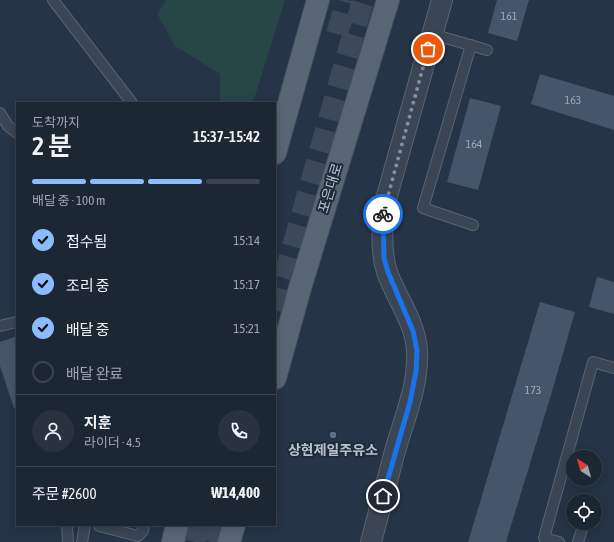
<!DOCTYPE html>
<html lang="ko">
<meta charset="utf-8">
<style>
body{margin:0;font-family:"Asap Condensed","Noto Sans KR",sans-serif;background:#293340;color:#f1f3f6;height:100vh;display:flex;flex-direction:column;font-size:15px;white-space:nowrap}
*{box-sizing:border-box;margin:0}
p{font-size:13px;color:#a0a5ac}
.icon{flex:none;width:22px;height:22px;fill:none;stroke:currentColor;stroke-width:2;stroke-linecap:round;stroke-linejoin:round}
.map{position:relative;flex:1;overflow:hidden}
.sheet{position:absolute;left:16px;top:102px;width:260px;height:424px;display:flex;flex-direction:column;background:#1c2734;border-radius:0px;box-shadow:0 2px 10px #0003,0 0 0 1px #3a444f}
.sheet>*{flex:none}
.needle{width:26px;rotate:323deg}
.controls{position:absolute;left:566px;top:450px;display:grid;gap:8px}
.controls a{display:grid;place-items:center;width:36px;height:36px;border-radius:50%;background:#1c2734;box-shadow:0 2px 10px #0003,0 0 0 1px #3a444f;font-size:20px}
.pin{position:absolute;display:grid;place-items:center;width:34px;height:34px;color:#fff;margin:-17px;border:2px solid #fff;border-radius:50%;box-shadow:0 1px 4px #0007}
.courier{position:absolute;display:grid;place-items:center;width:40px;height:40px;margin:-20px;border:3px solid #1a73e8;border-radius:50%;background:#fff;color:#222;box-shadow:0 1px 5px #0007}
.headline em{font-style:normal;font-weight:600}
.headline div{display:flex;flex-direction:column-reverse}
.headline{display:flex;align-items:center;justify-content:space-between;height:68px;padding:0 16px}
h1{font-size:26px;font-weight:600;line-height:30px}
.bar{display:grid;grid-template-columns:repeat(4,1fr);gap:6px 4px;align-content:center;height:48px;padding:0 16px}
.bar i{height:5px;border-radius:3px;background:#3a444f}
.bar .current{background:#8cbbff}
.bar p{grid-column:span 4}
.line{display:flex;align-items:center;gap:10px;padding:0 16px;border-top:1px solid #3a444f}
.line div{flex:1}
.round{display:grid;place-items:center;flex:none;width:42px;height:42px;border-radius:21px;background:#293340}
ol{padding:0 16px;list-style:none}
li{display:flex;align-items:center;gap:12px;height:44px}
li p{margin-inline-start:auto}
li .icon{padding:4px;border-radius:50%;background:#8cbbff;color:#111;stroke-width:4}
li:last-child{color:#a0a5ac}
li i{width:22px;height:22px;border:2px solid #3a444f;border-radius:50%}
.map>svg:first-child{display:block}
.green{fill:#274447}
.building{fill:#46566a}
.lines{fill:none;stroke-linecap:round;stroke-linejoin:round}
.primary-tunnel{stroke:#3b495a;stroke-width:22;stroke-dasharray:22 11;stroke-linecap:butt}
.service-casing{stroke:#586472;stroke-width:12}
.minor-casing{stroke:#586472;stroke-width:22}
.primary-casing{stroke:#434f5e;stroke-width:24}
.service{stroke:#3a4655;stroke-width:10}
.minor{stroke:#3a4655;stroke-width:20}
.primary{stroke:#586575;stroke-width:22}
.done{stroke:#84909e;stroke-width:4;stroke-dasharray:0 7.2}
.route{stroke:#1a73e8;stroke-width:5}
.service-dot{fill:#5c6f8a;stroke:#1e2b3b;stroke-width:1.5}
.labels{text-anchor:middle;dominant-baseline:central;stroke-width:4;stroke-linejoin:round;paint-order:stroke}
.number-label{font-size:12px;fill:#9ba6b5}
.street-label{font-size:14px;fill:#b7c1ce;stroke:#1e2b3b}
.poi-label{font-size:14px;font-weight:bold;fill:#b7c1ce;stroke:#1e2b3b}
</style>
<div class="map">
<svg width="614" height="542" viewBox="0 0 614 542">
<rect width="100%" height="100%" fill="#253446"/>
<!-- green -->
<polygon class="green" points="166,0 285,0 253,103 223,103 220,100 220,74 175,46 157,14"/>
<!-- building -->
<g class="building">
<polygon points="497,0 529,0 517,41 488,33"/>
<polygon points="540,74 614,96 614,130 531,104"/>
<polygon points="470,98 501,106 478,190 447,182"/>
<polygon points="597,277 614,282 614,314 589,307"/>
<polygon points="540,302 575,312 551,395 506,542 468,542"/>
<polygon points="17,336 17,408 14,408 0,366 0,342"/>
</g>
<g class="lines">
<!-- primary-tunnel -->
<g class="primary-tunnel">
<polyline points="337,34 347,0"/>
<polyline points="275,310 363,0"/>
<polyline points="194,542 199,525"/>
<polyline points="212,542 216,525"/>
</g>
<!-- service casing -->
<g class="service-casing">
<g id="service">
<polyline points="53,0 132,103"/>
<polyline points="432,34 487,50"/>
<polyline points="471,45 423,208 473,225"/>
<polyline points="0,113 8,126 17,133"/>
<polyline points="0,326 17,322"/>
<polyline points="67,525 68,542"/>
<polyline points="99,526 138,536 143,531 144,525"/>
<polyline points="82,542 85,525"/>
<polyline points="559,542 544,538 593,362 614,368"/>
<polyline points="578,542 584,523"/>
</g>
</g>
<!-- minor casing -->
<g class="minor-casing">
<path id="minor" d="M371 542C379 512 387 481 395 451 404 419 419 385 417 351 416 323 396 298 387 272 380 251 382 225 385 203L442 0"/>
</g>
<!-- primary casing -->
<g class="primary-casing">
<g id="primary">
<polyline points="275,153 318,0"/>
<polyline points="275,378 300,288 388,0"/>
<polyline points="173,542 177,525"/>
<polyline points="229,542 234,525"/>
</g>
</g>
<!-- service -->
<use href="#service" class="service"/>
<!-- minor -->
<use href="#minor" class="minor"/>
<!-- primary -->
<use href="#primary" class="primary"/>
</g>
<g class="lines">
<!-- done -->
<polyline class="done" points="383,214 428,49"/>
<!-- route -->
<polyline class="route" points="383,496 410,402 416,371 417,350 413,331 388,272 384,258 383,214"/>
</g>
<!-- markers -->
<circle class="service-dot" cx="333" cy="435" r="4"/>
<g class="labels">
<!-- number labels -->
<g class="number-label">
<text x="509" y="16">161</text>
<text x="573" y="100">163</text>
<text x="474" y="144">164</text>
<text x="533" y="390">173</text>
</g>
<!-- street labels -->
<g class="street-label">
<text transform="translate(330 188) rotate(-73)">포은대로</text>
</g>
<!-- poi labels -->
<g class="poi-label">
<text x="333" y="450">상현제일주유소</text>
</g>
</g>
</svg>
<div class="controls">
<a><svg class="needle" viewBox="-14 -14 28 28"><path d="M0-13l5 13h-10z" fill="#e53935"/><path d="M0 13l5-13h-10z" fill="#a0a5ac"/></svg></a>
<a><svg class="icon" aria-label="locate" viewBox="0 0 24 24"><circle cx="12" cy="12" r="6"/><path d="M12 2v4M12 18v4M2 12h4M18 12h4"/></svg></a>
</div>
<div class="pin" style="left:428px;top:49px;background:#ea580c"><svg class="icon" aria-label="bag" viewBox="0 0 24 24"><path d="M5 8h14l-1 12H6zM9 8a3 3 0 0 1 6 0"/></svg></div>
<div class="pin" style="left:383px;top:496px;background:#1f2937"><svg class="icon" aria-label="home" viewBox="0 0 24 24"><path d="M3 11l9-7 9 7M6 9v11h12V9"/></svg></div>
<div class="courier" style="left:383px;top:214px"><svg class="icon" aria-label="bike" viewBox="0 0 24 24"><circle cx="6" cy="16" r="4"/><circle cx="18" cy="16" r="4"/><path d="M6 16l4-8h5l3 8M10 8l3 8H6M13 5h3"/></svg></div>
<section class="sheet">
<div class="headline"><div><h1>2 분</h1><p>도착까지</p></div><em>15:37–15:42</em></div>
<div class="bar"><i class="current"></i><i class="current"></i><i class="current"></i><i></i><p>배달 중 · 100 m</p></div>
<ol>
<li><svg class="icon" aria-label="check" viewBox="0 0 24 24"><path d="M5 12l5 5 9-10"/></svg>접수됨<p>15:14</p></li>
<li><svg class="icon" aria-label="check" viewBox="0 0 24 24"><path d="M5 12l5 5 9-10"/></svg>조리 중<p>15:17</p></li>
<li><svg class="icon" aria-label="check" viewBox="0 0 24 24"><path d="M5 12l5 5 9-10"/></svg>배달 중<p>15:21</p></li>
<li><i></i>배달 완료</li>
</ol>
<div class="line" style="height:72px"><a class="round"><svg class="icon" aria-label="person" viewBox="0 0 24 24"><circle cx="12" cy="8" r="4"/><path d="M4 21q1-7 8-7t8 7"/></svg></a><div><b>지훈</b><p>라이더 · 4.5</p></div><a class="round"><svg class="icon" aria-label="phone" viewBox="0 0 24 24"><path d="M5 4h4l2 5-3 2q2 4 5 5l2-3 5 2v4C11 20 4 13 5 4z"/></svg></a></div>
<div class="line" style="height:52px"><div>주문 #2600</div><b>₩14,400</b></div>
</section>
</div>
